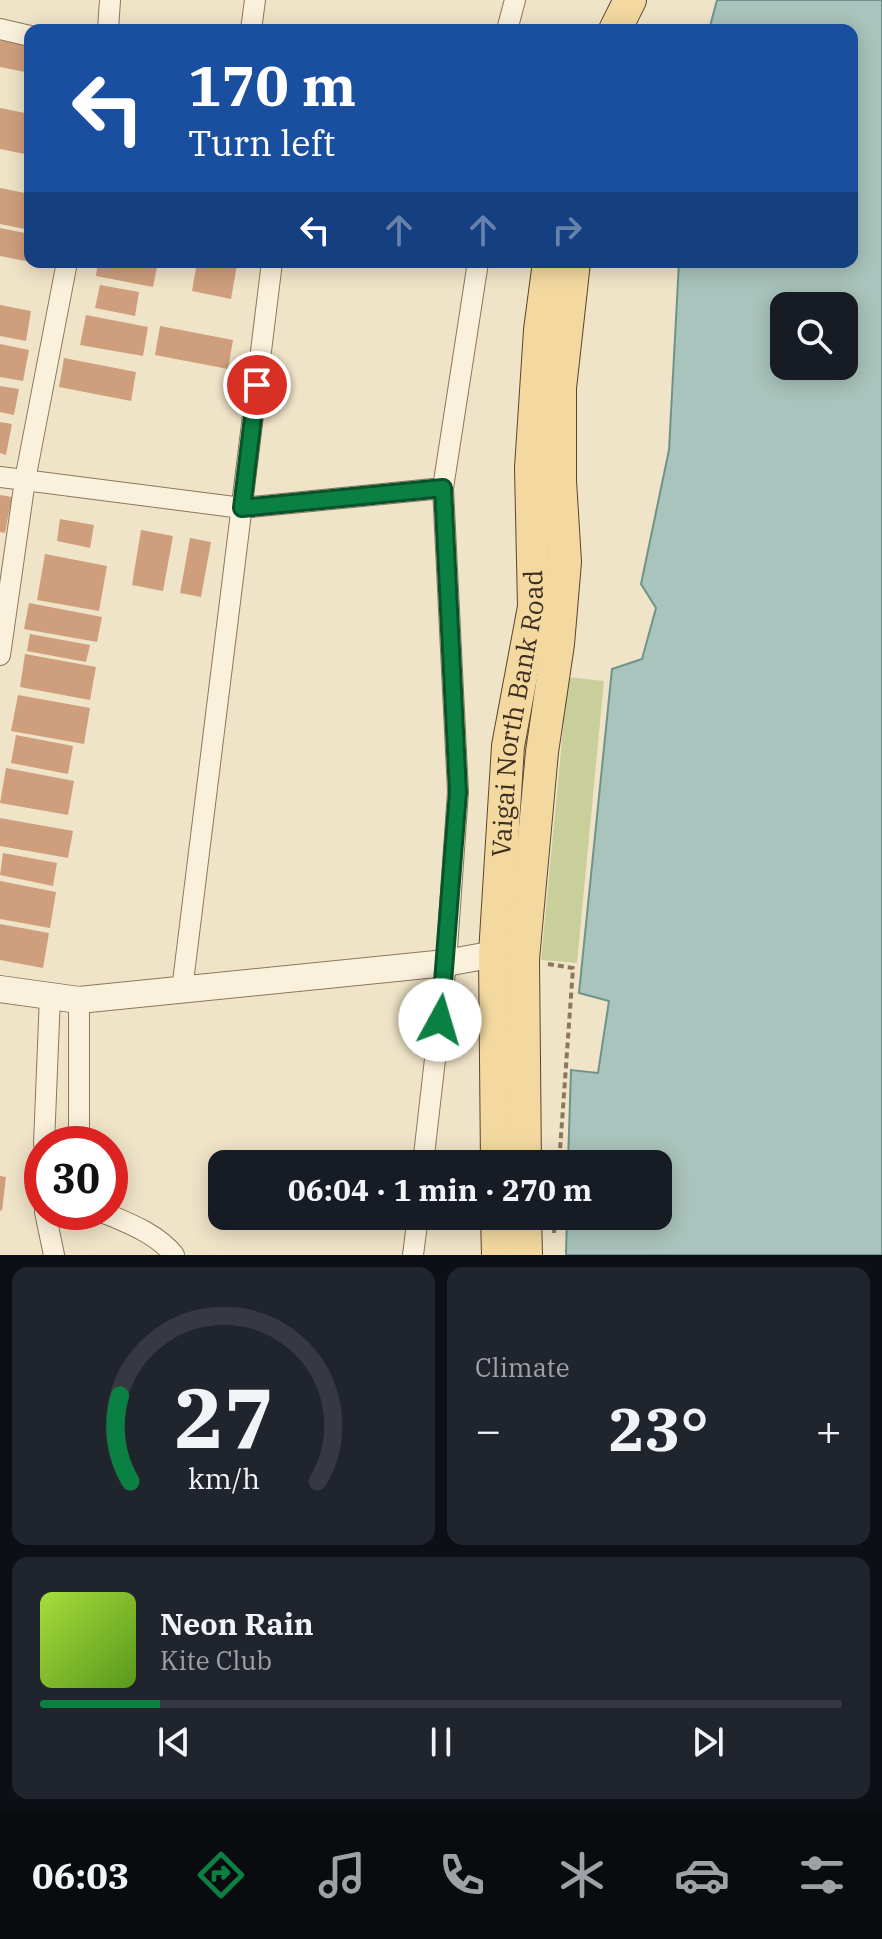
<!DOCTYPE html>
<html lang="en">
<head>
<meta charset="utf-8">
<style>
  :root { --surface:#171b24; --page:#20242c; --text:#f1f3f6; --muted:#9ea1a6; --line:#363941; --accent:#0b8043 }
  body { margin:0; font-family:"IBM Plex Serif",serif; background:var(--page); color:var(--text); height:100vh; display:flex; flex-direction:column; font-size:30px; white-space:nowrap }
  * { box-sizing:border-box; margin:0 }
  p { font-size:26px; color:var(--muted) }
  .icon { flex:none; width:44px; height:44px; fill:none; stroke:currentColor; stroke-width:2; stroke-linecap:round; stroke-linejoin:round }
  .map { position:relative; height:1255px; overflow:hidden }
  .panel { display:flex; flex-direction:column; gap:12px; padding:12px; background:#0d0f14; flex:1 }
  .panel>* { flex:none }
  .top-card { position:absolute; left:24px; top:24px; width:834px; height:244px; border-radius:16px; box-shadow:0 4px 20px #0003; background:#1a4fa0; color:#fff; overflow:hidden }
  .tools { position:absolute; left:770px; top:292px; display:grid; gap:16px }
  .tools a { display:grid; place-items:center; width:88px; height:88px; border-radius:16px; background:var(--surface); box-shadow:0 4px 20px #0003; font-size:40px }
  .speed { position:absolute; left:24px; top:1126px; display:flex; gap:16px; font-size:40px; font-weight:700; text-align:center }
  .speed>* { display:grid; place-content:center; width:104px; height:104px; border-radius:50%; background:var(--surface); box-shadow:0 4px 20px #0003; line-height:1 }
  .speed .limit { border:12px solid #d22; background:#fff; color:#111 }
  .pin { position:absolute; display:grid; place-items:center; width:68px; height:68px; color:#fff; margin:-34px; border:4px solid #fff; border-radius:50%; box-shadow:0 2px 8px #0007 }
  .me { position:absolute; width:88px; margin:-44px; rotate:6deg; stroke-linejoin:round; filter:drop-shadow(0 0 6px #0008) }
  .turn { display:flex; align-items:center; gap:28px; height:168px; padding:0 32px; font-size:36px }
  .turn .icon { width:104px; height:104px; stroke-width:2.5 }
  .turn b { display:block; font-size:56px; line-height:68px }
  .lanes { display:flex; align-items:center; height:76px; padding:0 32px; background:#0003; justify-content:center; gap:40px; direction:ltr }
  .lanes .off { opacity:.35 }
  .big { font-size:60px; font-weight:700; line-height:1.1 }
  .panel .card { flex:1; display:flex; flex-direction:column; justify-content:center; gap:12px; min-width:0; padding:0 28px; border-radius:16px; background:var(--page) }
  .panel .dial { align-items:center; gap:0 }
  .dial svg { height:208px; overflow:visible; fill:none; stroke:var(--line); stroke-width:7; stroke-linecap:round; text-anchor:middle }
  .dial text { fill:var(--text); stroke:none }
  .song { display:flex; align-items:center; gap:24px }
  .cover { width:96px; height:96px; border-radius:12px; background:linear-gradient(135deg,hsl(80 70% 55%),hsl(90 70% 35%)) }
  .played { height:8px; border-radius:4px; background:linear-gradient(90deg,var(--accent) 15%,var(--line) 15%) }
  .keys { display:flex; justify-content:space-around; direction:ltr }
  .heat { display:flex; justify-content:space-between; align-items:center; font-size:44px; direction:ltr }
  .panel .tiles { flex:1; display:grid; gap:12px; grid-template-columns:1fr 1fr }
  .card:last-child { grid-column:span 2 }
  .trip { position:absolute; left:208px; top:1150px; width:464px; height:80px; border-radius:16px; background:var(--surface); box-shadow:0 4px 20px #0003; font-weight:700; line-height:80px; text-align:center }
  .dock { display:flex; height:128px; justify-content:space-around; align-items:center; background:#090b0e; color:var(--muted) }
  .dock .icon { width:56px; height:56px }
  .dock .active { color:var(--accent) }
  .dock b { font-size:36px; color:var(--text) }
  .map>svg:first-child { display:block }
  .green { fill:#c9cf9b }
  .water { fill:#a9c4bc; stroke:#6f938a; stroke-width:2; fill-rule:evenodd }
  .building { fill:#cf9f7d }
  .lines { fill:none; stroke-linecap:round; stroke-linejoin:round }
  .minor-casing { stroke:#8d765c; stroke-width:22 }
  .tertiary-casing { stroke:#8d765c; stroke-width:28 }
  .primary-casing { stroke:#5b4430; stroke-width:34 }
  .path { stroke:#8d765c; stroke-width:4; stroke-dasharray:6 4; stroke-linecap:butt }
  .minor { stroke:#faf1dc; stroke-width:20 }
  .tertiary { stroke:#faf1dc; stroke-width:26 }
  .primary { stroke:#f3d9a0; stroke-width:32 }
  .route-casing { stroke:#07532c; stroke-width:20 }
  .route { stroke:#0b8043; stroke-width:14 }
  .labels { text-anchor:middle; stroke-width:8; stroke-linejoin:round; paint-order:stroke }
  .street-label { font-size:26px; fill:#3d2e20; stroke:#f7eed8 }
</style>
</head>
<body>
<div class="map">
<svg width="882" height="1255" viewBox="0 0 882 1255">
  <rect width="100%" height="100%" fill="#f0e4c8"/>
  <!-- green -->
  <path class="green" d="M568,677L604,681L577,963L541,960Z"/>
  <!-- water -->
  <path class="water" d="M717,0H882V1255H566L567,1216H658V1164H568L571,1070L598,1073L609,1001L579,993L612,669L642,659L656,608L641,584L669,450L679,262H852V30H709ZM784,306H844V366H784Z"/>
  <!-- building -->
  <path class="building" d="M0,40L30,46V73L0,67Z
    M0,108L30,114V155L0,149Z
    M0,188L30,194V230L0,224Z
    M0,228L30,234V262L0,256Z
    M98,262H158L153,287L96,276Z
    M197,262L237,265L231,299L192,291Z
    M100,285L139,292L135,316L95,308Z
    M0,305L31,311L26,341L0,336Z
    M86,315L148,327L143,356L80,345Z
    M160,326L233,340L228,369L155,355Z
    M0,344L29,350L23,381L0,377Z
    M64,358L136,372L131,401L59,387Z
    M0,386L19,389L14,415L0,412Z
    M0,422L12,424L6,455L0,453Z
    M0,495L12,497L5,533L0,532Z
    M60,519L94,525L90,548L57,541Z
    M141,530L173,536L163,591L132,585Z
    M190,538L211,542L201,597L180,593Z
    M45,554L107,566L99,611L37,600Z
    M29,603L102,617L97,642L24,629Z
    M30,634L90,645L86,662L27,651Z
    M25,654L96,667L90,700L20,687Z
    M18,695L90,708L84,744L11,731Z
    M16,735L73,746L68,774L11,763Z
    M6,768L74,781L68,815L0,803Z
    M0,818L73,831L68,858L0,846Z
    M3,853L57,863L53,886L0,875Z
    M0,881L56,892L50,928L0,919Z
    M0,924L49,933L43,968L0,960Z
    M0,1176L6,1177L2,1211L0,1210Z"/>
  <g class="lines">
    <defs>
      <path id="minor" d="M0,29L30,36
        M108,30L110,0
        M251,30L255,0
        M507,30L515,0
        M0,477L242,508L443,488
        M0,655L25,480L67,262
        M182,990L272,262
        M79,1000V1144
        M44,1144L50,996
        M423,1164L446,963L458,792L443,488L478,262
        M45,1212L54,1255
        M102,1212C128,1223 156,1233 174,1255
        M413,1255L418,1216"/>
      <path id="tertiary" d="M0,989L79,1000L446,963L495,954L513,958"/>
      <g id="primary">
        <path d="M615,30L630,0"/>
        <path id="s1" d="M497,1164L495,954L508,746L534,607L531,468L540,330L549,262"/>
        <path d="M525,1164L523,959L542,752L558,644L565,562L560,481V388L574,262"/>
        <path d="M497,1216L498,1255"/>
        <path d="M525,1216L526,1255"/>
      </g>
    </defs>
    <!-- minor casing -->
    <use href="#minor" class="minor-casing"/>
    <!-- tertiary casing -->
    <use href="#tertiary" class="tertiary-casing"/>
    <!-- primary casing -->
    <use href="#primary" class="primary-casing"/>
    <!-- path -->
    <path class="path" d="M548,964L573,968L559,1164
      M554,1233L555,1216"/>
    <!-- minor -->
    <use href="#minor" class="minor"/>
    <!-- tertiary -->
    <use href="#tertiary" class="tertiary"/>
    <!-- primary -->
    <use href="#primary" class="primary"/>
  </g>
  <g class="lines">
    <defs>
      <path id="route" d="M257,385L242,508L443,488L458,792L440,1020"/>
    </defs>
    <!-- route casing -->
    <use href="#route" class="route-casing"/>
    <!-- route -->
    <use href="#route" class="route"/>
  </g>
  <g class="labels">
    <!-- street labels -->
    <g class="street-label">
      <text dy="9" stroke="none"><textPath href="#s1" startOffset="452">Vaigai North Bank Road</textPath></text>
    </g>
  </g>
</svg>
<div class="tools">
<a><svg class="icon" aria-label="search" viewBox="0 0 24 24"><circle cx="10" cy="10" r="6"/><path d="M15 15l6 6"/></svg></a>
</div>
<div class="speed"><div class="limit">30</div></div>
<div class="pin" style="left:257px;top:385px;background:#d93025"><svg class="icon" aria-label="arrive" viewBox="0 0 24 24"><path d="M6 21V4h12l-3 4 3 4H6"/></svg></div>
<svg class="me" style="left:440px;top:1020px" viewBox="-20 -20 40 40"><circle r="19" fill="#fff"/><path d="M0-13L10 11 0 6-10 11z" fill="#0b8043"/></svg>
<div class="trip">06:04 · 1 min · 270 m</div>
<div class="top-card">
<div class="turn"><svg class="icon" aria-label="left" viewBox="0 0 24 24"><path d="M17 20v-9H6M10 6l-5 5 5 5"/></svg><div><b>170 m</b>Turn left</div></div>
<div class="lanes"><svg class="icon" aria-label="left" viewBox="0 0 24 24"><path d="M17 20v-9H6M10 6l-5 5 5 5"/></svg><svg class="icon off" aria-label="ahead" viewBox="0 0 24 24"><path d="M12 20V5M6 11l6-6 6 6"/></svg><svg class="icon off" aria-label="ahead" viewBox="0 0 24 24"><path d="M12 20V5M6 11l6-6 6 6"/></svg><svg class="icon off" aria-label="right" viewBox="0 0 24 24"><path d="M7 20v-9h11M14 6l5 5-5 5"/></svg></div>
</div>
</div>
<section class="panel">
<div class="tiles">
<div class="card dial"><svg viewBox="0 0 100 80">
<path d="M14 69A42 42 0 1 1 86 69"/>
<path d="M14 69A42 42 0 0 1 10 36" stroke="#0b8043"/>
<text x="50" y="56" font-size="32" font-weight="700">27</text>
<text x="50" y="72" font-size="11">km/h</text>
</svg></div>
<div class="card"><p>Climate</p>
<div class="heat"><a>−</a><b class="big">23°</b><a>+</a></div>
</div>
<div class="card">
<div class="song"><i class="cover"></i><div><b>Neon Rain</b><p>Kite Club</p></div></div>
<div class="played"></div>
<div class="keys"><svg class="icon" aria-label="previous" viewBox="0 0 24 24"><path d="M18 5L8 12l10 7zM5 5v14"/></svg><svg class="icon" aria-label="pause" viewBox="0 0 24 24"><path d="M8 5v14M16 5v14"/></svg><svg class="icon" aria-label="next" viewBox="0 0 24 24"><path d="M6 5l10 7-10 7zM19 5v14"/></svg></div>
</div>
</div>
</section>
<nav class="dock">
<b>06:03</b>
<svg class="icon active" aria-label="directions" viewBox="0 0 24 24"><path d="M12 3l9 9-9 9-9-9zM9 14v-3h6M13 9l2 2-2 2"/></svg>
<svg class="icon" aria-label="music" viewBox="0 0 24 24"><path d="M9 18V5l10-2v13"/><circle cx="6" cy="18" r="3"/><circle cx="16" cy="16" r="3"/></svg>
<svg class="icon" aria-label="phone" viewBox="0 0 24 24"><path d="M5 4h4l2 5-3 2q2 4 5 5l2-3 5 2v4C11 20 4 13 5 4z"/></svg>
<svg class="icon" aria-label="climate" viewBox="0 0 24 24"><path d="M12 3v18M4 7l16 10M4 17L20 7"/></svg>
<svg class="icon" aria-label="car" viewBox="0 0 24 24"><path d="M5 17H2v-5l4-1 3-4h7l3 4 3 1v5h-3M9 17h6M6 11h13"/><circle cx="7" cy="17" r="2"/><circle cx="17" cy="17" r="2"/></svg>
<svg class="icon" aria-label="filters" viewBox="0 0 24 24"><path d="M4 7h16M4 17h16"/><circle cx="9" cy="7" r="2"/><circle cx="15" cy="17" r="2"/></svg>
</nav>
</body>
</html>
